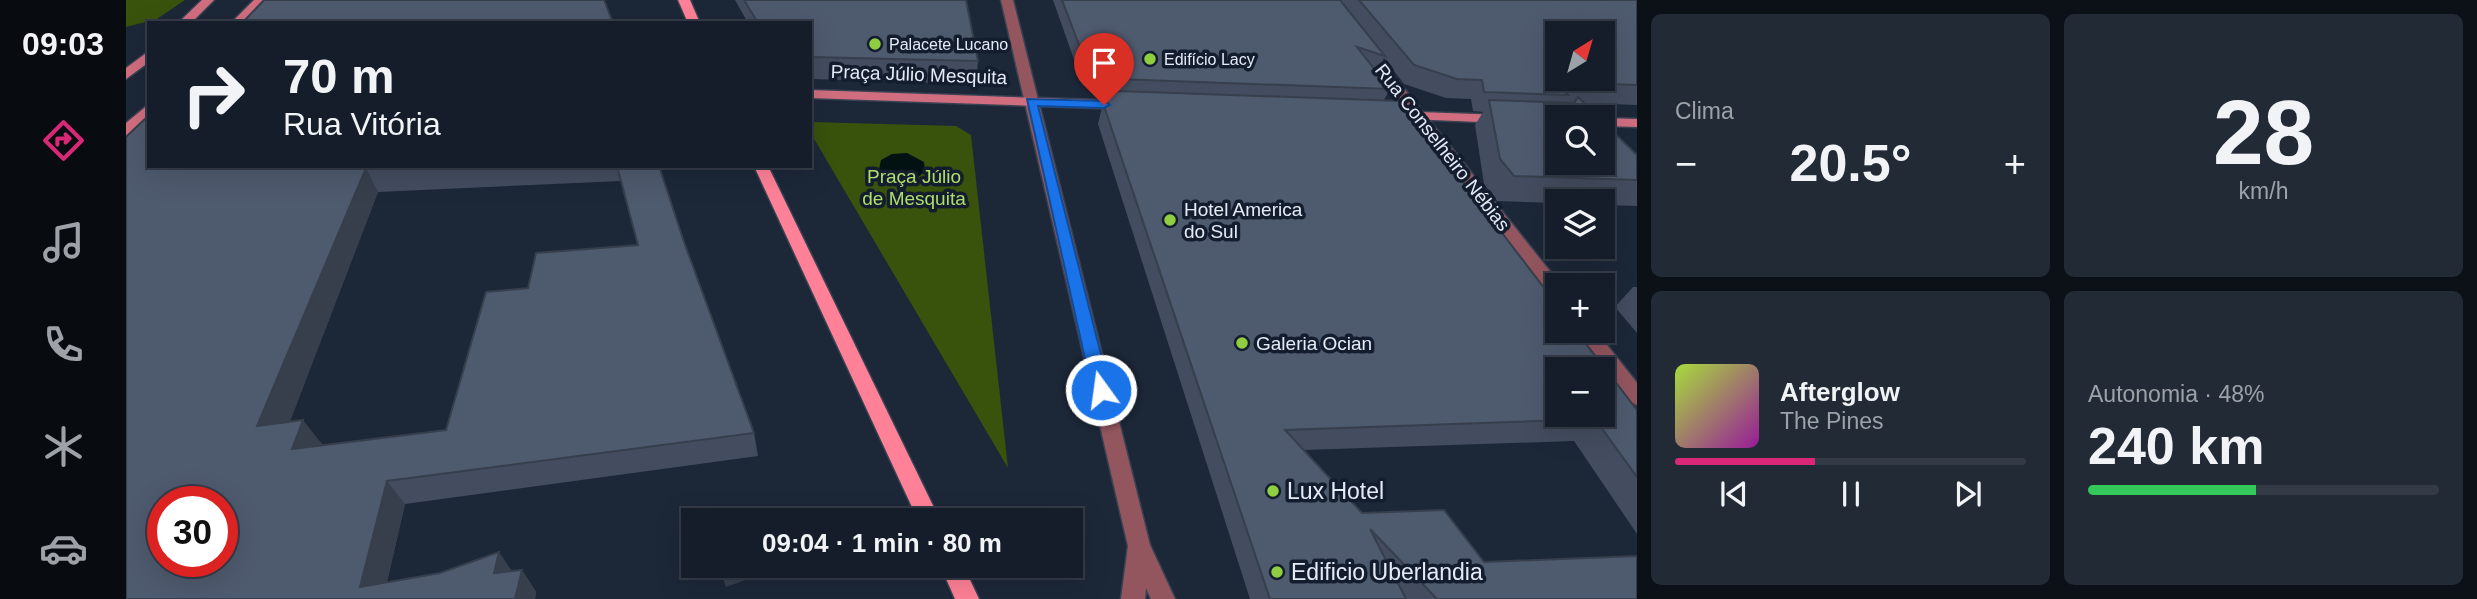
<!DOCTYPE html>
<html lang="pt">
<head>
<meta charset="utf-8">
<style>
  :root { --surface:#151d2a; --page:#222a36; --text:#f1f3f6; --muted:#9da2a8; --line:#343b47; --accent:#db2777 }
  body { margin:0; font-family:Helvetica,sans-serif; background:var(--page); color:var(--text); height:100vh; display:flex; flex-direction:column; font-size:26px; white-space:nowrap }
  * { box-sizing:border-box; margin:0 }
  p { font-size:23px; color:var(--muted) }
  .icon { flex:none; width:38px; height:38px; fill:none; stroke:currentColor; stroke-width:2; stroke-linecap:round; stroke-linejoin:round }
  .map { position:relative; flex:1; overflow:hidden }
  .details { display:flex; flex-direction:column; gap:14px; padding:14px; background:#0c1017; width:840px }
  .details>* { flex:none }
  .banner { position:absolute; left:21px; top:21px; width:665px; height:147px; border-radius:0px; box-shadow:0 7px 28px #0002,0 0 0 2px var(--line); background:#151d2a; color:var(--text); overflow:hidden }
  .needle { width:46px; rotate:37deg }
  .controls { position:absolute; left:1419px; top:21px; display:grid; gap:14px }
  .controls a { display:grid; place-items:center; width:70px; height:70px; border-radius:0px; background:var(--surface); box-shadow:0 7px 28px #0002,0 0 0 2px var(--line); font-size:35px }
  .speed { position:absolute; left:21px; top:486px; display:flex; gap:14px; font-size:35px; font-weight:700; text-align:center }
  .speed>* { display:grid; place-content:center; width:91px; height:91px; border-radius:50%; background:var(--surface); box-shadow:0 7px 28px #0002,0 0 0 2px var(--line); line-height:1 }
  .speed .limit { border:10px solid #d22; background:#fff; color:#111 }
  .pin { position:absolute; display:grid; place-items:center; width:60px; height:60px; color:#fff; margin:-72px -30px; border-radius:50% 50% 50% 0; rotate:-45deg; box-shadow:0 0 7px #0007 }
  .pin .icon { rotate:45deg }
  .me { position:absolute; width:77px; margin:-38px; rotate:346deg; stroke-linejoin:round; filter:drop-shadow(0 0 5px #0008) }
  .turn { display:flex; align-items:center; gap:24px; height:147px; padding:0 21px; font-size:32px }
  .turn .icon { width:91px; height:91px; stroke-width:2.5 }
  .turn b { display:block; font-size:49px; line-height:60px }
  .big { font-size:52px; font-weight:800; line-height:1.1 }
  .details .widget { flex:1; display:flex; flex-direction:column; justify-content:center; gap:10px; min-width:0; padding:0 24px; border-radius:10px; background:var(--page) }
  .details .dial { align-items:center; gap:0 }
  .dial b { font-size:91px; line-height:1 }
  .song { display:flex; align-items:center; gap:21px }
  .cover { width:84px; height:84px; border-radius:10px; background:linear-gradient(135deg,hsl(80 70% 55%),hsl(300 70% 35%)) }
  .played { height:7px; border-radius:4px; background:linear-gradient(90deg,var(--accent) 40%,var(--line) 40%) }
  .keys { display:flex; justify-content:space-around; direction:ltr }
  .heat { display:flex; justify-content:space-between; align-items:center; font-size:38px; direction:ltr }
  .charge { height:10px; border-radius:5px; background:linear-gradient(90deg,#34c759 48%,var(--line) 0) }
  .details .tiles { flex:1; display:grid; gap:14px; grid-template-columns:repeat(2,1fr) }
  .trip { position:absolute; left:555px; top:508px; width:402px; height:70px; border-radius:0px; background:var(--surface); box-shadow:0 7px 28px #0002,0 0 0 2px var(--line); font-weight:800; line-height:70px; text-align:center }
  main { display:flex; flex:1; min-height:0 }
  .dock { display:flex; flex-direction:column; width:126px; justify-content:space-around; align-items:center; background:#080c11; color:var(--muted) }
  .dock .icon { width:49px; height:49px }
  .dock .on { color:var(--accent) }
  .dock b { font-size:32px; color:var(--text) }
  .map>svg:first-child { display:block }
  .green { fill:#39520c }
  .water { fill:#021213 }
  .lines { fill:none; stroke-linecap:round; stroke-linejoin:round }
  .street-casing { stroke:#384253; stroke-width:3 }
  .secondary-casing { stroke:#384253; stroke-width:3 }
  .primary-casing { stroke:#384253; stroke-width:3 }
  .street { fill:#93565f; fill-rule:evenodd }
  .secondary { fill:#d06e7f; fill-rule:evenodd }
  .primary { fill:#ff8197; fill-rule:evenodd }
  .wall { fill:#434d5f; fill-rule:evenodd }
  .shaded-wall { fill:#373f4d }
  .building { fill:#4e5a6e; stroke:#373f4d; stroke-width:2; fill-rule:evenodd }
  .route { fill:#1a73e8; stroke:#114b97; stroke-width:2 }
  .poi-dot { fill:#8fcd41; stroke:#131d2e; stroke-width:2.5 }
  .labels { text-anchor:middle; stroke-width:7; stroke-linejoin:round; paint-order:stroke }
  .far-poi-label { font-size:16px; fill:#e4ebf7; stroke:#131d2e; text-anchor:start }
  .street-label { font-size:19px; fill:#e4ebf7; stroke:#131d2e }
  .park-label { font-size:19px; fill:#b0de6c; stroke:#131d2e }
  .poi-label { font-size:19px; fill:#e4ebf7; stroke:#131d2e; text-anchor:start }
  .near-poi-label { font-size:23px; fill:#e4ebf7; stroke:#131d2e; text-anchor:start }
</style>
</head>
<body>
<main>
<nav class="dock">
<b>09:03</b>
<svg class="icon on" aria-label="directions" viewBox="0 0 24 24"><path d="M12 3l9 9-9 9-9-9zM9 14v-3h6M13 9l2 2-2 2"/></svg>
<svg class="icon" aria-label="music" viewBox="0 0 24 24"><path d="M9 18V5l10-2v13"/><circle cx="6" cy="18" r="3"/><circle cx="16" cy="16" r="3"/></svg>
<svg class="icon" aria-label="phone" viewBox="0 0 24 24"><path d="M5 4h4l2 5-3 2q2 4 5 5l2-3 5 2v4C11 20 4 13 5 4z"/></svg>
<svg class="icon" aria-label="climate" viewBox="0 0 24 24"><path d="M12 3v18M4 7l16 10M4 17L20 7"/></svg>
<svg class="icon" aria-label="car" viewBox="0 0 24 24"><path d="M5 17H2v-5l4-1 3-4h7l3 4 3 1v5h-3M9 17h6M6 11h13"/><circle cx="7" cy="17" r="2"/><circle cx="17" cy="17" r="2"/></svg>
</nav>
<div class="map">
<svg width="1511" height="599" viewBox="0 0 1511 599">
  <rect width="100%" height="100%" fill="#1c2738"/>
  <!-- green -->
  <path class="green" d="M0,0H59L31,19L0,27Z
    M686,122L830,126L845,135L882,468L684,132Z"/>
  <!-- water -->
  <path class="water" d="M781,153L798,162L799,171C787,185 765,184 753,169L755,160L766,154Z"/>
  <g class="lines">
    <defs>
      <path id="street" d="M875,0H887L1024,545L1049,599H1025L1020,588L1019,599H995L1002,546Z
        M1236,46H1244L1435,285H1432V300L1426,298L1236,52Z
        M1451,331H1470L1511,383V405L1504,402Z"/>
      <path id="secondary" d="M76,0H88L65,23H52Z
        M128,0H140L118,23H105Z
        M23,51V62L0,79V68Z
        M684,90L999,101L1006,105L999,109L684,98Z
        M23,104V116L5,134L0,135V123Z
        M1265,111L1377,115L1384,119L1377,123L1260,118V112Z
        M1477,118L1511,119V127L1477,126Z"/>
      <path id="primary" d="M552,0H564L574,23H562Z
        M628,166H642L814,520H792Z
        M814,565H837L853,599H829Z"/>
    </defs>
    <!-- street casing -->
    <use href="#street" class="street-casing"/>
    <!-- secondary casing -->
    <use href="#secondary" class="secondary-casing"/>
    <!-- primary casing -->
    <use href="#primary" class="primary-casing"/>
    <!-- street -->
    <use href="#street" class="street"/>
    <!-- secondary -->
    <use href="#secondary" class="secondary"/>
    <!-- primary -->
    <use href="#primary" class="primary"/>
  </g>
  <!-- wall -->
  <path class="wall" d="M609,0H840L852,61L850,84L684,79V23H622Z
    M927,0H1511V105L1458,103L1511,155V206L1477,205V201H1432V203L1371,201L1358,184L1349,125L1357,112L1347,111L1345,99L1320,98L1278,84L1258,58L1251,73L1264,89L1258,100L1511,410V534L1448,441L1178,450L1236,513L1358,562L1511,599H1124L972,124L977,103L984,97L957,85Z
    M23,166H533L558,242L628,433L632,456L279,504L261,582L396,570L410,592L409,599H0ZM495,181L512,245L402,288L320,430L196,445V444L164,421L252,192Z
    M1507,287H1511V333L1489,307Z"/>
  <!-- shaded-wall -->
  <path class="shaded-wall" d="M240,168L252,192L153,450L131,426Z
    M177,420L196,444L186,472L166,449Z
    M261,481L279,504L257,599L234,587Z
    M373,552L388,574L368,573Z
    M632,565H637L639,573L600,587L597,578Z
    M396,570L410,592L409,599H389Z"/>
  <!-- building -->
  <path class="building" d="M138,0H478L487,23H116Z
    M618,0H840L852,61L684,57V23H632Z
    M936,0H1214L1259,56L1231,47L1264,89L991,79L961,66Z
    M1233,0H1511V85L1429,82L1442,95L1358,92L1356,80L1331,79L1288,65ZM1432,33H1477V79H1432Z
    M992,91L1275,101L1432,306V331H1450L1511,410V477L1469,419L1159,430L1236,513L1318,510L1358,562L1511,556V599H1311L1244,529L1280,599H1144L977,103ZM1432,369H1477V415H1432Z
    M1452,97L1472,117H1432V163H1477V122L1511,155V180L1388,176L1374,159L1363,100L1448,103Z
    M23,115V166H274L240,168L131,426L177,420L166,449L320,430L360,292L402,288L410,253L512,245L491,166H533L558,242L628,433L261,481L234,587L314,573L373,552L368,573L396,570L389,599H0V137ZM37,502H96V562H37Z
    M594,565H632L597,578Z"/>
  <!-- route -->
  <path class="route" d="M901,99L978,101L984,105L978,108L912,106L984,390L975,397L966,390Z"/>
  <!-- markers -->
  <g class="poi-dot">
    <circle cx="749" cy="44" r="7"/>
    <circle cx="1024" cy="59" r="7"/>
    <circle cx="1044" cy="220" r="7"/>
    <circle cx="1116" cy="343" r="7"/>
    <circle cx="1147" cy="491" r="7"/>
    <circle cx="1151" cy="572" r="7"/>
  </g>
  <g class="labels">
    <!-- far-poi labels -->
    <g class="far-poi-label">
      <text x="763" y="50">Palacete Lucano</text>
      <text x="1038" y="65">Edifício Lacy</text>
    </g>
    <!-- street labels -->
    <g class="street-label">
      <text transform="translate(793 74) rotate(2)" y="7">Praça Júlio Mesquita</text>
      <text transform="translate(1317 147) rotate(52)" y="7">Rua Conselheiro Nébias</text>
    </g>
    <!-- park labels -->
    <g class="park-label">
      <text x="788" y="183">Praça Júlio<tspan x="788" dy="22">de Mesquita</tspan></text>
    </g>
    <!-- poi labels -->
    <g class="poi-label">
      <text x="1058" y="216">Hotel America<tspan x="1058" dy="22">do Sul</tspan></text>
      <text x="1130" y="350">Galeria Ocian</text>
    </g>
    <!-- near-poi labels -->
    <g class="near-poi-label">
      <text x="1161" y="499">Lux Hotel</text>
      <text x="1165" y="580">Edificio Uberlandia</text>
    </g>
  </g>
</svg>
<div class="controls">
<a><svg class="needle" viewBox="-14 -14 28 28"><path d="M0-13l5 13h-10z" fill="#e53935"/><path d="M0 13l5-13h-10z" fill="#9da2a8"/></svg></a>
<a><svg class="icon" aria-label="search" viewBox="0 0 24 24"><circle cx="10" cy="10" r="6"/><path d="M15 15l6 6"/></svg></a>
<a><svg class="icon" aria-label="layers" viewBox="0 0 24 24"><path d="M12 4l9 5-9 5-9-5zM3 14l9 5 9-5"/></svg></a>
<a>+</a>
<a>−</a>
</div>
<div class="speed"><div class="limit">30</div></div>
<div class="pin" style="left:978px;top:105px;background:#d93025"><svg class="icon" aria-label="arrive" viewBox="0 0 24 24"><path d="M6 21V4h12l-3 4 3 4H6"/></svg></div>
<svg class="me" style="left:975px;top:390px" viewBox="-20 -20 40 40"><circle r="17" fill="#1a73e8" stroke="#fff" stroke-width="3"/><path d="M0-11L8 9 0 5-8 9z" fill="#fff"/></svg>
<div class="trip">09:04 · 1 min · 80 m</div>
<div class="banner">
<div class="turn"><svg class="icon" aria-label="right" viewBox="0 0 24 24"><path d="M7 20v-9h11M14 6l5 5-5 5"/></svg><div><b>70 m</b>Rua Vitória</div></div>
</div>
</div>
<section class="details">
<div class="tiles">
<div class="widget"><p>Clima</p>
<div class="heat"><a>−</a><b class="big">20.5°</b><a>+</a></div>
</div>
<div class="widget dial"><b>28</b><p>km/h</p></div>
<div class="widget">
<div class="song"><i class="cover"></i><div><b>Afterglow</b><p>The Pines</p></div></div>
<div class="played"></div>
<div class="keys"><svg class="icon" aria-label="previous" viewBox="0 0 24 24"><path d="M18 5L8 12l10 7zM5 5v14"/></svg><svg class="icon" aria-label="pause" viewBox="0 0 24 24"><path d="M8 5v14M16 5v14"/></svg><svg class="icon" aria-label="next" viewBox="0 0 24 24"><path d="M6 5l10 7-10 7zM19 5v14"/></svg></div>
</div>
<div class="widget"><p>Autonomia · 48%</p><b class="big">240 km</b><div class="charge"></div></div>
</div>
</section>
</main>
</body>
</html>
